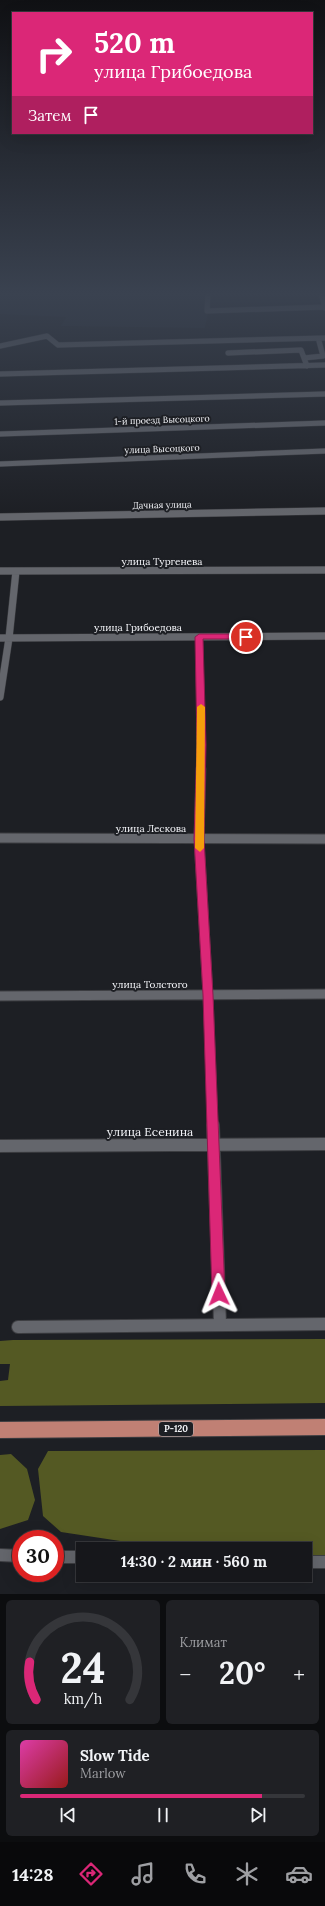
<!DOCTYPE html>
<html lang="ru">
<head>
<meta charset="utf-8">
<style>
  :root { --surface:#16171b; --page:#1f2024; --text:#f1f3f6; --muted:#9e9fa3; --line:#35363a; --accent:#db2777 }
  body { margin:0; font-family:Lora,serif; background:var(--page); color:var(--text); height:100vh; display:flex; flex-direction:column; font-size:15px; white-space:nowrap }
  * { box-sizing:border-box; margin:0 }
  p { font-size:13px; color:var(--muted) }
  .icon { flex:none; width:22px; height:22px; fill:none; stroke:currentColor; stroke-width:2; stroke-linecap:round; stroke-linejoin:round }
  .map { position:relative; height:1594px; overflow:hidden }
  .details { display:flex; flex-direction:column; gap:6px; padding:6px; background:#0c0d0f; flex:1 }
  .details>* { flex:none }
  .hud { position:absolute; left:12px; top:12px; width:301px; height:122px; border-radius:0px; box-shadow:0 4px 16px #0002,0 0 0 1px var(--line); background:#db2777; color:#fff; overflow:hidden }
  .speed { position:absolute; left:12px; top:1530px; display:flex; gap:8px; font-size:20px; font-weight:700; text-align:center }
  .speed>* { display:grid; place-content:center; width:52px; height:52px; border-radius:50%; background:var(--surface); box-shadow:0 4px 16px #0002,0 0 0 1px var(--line); line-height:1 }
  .speed .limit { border:6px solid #d22; background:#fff; color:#111 }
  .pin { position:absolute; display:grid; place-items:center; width:34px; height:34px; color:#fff; margin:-17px; border:2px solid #fff; border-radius:50%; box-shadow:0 1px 4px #0007 }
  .me { position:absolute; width:44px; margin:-22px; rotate:358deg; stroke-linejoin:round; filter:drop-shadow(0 0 3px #0008) }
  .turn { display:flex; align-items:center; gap:14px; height:84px; padding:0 16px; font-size:18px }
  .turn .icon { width:52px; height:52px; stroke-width:2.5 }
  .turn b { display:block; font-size:28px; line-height:34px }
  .then { display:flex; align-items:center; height:38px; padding:0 16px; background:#0003; gap:8px; font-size:15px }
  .big { font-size:30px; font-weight:800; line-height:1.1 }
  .details .widget { flex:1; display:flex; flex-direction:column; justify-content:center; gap:6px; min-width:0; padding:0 14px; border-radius:6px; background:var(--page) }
  .details .dial { align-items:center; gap:0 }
  .dial svg { height:104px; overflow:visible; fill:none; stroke:var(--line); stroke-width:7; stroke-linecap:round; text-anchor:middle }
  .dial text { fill:var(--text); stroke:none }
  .song { display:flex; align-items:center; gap:12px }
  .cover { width:48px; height:48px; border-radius:6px; background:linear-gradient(135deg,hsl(320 70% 55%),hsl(0 70% 35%)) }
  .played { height:4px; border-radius:2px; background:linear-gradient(90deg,var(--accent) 85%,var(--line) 85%) }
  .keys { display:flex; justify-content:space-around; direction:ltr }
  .heat { display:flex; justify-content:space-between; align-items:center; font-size:22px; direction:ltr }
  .details .tiles { flex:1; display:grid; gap:6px; grid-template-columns:1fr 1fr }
  .widget:last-child { grid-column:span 2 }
  .trip { position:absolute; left:76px; top:1542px; width:236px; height:40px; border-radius:0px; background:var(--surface); box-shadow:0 4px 16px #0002,0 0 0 1px var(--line); font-weight:800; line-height:40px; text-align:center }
  .tabs { display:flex; height:64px; justify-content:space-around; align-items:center; background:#09090b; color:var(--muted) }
  .tabs .icon { width:28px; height:28px }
  .tabs .on { color:var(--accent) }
  .tabs b { font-size:18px; color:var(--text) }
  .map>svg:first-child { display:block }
  .built { fill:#232831 }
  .forest { fill:#545923 }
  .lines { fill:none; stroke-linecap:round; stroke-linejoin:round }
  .minor-far3-casing { stroke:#3c3d41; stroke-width:6 }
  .minor-far2-casing { stroke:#3c3d41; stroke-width:8 }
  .minor-far1-casing { stroke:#3c3d41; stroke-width:11 }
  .minor-casing { stroke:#3c3d41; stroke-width:14 }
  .major-casing { stroke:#3c3d41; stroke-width:2 }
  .minor-far3 { stroke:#64666c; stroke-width:5 }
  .minor-far2 { stroke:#64666c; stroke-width:7 }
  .minor-far1 { stroke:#64666c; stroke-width:9 }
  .minor { stroke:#64666c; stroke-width:12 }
  .major { fill:#c08074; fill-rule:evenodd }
  .route { fill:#db2777; stroke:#8e194d }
  .slow { fill:#f59e0b }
  .labels { text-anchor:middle; stroke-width:4; stroke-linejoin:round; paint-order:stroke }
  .far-street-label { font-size:9px; fill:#f3f4f8; stroke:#1d1f24 }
  .shield { fill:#1d1f24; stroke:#b3b4b8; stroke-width:1 }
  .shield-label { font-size:9px; font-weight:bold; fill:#f3f4f8 }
  .street-label { font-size:10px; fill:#f3f4f8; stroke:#1d1f24 }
  .near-street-label { font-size:12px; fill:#f3f4f8; stroke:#1d1f24 }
</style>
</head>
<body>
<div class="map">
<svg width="325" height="1594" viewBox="0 0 325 1594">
  <rect width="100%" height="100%" fill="#1d1f24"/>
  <!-- built -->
  <path class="built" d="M0,292H212L205,328L61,326L66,317L0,314Z"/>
  <!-- forest -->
  <path class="forest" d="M325,1339V1403L0,1406V1381L8,1380L10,1364H0V1341L13,1340Z
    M325,1450V1557H305V1549H173L61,1532L43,1516L38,1469L48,1451Z
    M11,1454L27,1469L35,1500L28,1520L0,1529V1455Z"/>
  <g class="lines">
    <defs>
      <path id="minor-far3" d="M208,292L207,311L325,307
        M321,292L325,308
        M0,346L47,336L58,345L325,338
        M228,353L301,350L307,366
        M304,358L323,356L319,341
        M0,374L325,365
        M0,403L325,394
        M0,434L325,423
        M0,464L325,451"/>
      <path id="minor-far2" d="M0,517L325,511
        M0,571L325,570
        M199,637L201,770
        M0,638L325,636
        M0,697L9,638L16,571"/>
      <path id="minor-far1" d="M201,769L199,839L208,995L213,1126
        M0,838L325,839
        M0,996L325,994"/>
      <path id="minor" d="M213,1125L220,1324
        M0,1146L325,1144
        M18,1327L325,1324
        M0,1555L21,1556
        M55,1557H83
        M305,1562H325"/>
      <path id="major" d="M325,1419V1435L0,1438V1422Z"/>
    </defs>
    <!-- minor-far3 casing -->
    <use href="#minor-far3" class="minor-far3-casing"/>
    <!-- minor-far2 casing -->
    <use href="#minor-far2" class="minor-far2-casing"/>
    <!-- minor-far1 casing -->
    <use href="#minor-far1" class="minor-far1-casing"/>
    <!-- minor casing -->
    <use href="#minor" class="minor-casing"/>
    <!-- major casing -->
    <use href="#major" class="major-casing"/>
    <!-- minor-far3 -->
    <use href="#minor-far3" class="minor-far3"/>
    <!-- minor-far2 -->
    <use href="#minor-far2" class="minor-far2"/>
    <!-- minor-far1 -->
    <use href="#minor-far1" class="minor-far1"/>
    <!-- minor -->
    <use href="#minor" class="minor"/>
    <!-- major -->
    <use href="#major" class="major"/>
  </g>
  <!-- sky -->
  <linearGradient id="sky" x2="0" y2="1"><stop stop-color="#101114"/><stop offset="0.57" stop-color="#3a4250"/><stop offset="1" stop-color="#3a4250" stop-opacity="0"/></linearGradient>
  <rect width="325" height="515" fill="url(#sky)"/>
  <!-- route -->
  <path class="route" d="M199,634H246L250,637L246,639H203L206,745L204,839L213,995L225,1294L223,1299L219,1300L214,1299L212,1294L203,995L194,839L197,745L195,637Z"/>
  <!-- slow -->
  <path class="slow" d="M201,704L205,707L204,848L200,852L195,848L197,707Z"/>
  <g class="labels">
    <!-- far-street labels -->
    <g class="far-street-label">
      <text transform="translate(162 420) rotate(-2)" y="3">1-й проезд Высоцкого</text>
      <text transform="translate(162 449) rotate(-2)" y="3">улица Высоцкого</text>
      <text transform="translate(162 505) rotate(-1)" y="3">Дачная улица</text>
    </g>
    <!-- shield labels -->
    <rect class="shield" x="159" y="1422" width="34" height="14" rx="3"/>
    <g class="shield-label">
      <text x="176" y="1432">Р-120</text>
    </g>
    <!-- street labels -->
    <g class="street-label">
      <text x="162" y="565">улица Тургенева</text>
      <text x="138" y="631">улица Грибоедова</text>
      <text x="151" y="832">улица Лескова</text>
      <text x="150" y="988">улица Толстого</text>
    </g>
    <!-- near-street labels -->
    <g class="near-street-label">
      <text x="150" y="1136">улица Есенина</text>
    </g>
  </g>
</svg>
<div class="speed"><div class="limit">30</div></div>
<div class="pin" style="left:246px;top:637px;background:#d93025"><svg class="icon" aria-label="arrive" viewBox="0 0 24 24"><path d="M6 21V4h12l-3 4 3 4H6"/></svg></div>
<svg class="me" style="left:219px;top:1294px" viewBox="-20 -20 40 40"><path d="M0-17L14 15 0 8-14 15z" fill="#db2777" stroke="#fff" stroke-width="4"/></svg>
<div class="trip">14:30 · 2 мин · 560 m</div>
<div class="hud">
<div class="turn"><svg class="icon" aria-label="right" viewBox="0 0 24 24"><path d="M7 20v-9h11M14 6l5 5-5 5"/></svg><div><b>520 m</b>улица Грибоедова</div></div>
<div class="then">Затем<svg class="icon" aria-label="arrive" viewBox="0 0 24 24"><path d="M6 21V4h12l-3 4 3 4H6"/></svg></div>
</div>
</div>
<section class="details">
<div class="tiles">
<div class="widget dial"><svg viewBox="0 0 100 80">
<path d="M14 69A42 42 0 1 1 86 69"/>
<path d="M14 69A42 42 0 0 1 9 40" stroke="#db2777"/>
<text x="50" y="56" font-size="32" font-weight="700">24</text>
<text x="50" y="72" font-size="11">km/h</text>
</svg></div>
<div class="widget"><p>Климат</p>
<div class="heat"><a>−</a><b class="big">20°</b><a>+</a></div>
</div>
<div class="widget">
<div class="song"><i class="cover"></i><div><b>Slow Tide</b><p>Marlow</p></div></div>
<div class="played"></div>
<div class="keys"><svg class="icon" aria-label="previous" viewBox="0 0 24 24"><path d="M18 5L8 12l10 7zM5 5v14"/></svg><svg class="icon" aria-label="pause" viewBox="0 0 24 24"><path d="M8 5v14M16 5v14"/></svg><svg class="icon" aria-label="next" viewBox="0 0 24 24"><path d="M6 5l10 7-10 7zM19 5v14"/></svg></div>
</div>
</div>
</section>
<nav class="tabs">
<b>14:28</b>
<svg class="icon on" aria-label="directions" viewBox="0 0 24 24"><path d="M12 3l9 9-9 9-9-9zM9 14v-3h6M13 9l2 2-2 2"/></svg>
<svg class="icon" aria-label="music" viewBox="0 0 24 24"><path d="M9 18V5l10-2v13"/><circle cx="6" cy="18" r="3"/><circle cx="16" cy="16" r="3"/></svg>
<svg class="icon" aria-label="phone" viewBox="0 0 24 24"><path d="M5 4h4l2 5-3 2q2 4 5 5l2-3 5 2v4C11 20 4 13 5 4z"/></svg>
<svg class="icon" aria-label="climate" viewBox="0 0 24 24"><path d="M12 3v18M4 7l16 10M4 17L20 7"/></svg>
<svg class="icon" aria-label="car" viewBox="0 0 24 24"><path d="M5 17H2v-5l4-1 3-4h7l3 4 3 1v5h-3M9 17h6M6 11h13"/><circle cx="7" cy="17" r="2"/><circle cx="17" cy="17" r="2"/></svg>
</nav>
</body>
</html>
